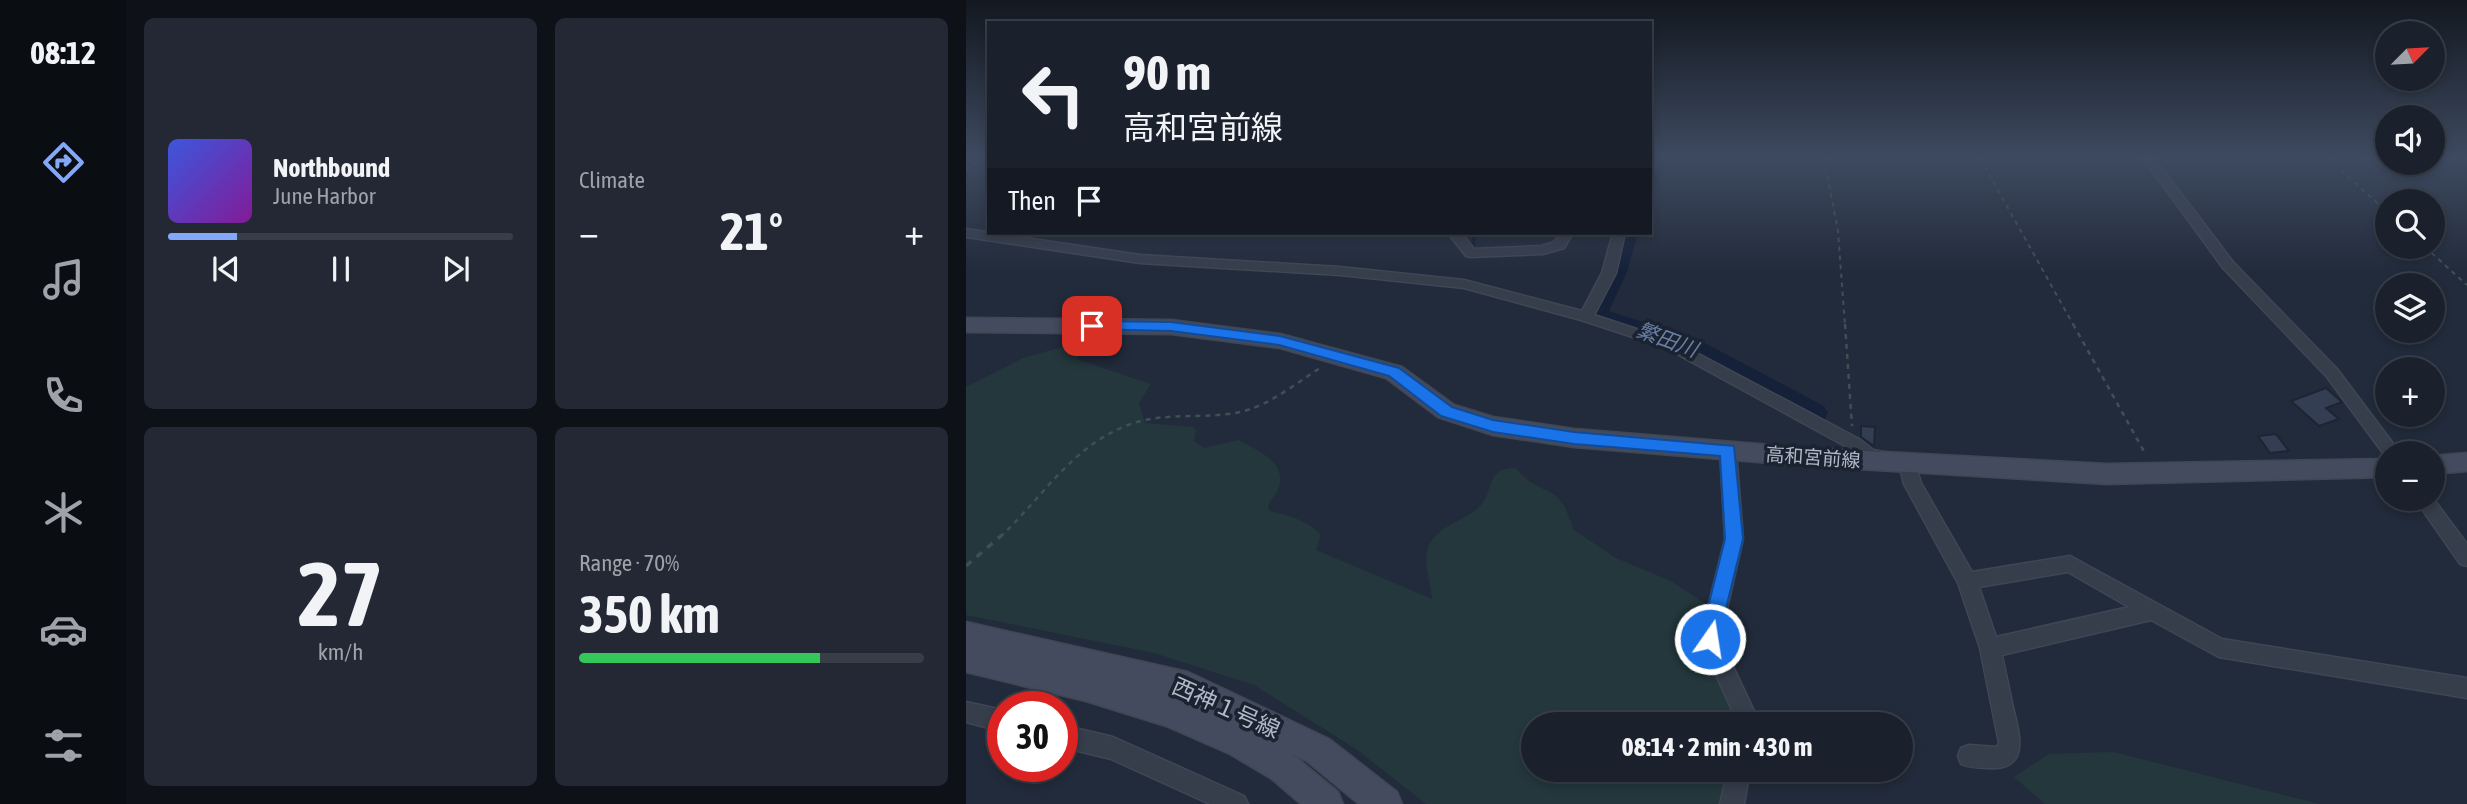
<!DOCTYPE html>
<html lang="en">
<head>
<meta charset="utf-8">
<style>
  :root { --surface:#1a202c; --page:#232834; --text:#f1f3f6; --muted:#9fa3a9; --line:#383e48; --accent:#84a8f9 }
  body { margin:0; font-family:"Asap Condensed","Noto Sans JP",sans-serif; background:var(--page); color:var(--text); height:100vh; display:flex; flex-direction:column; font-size:26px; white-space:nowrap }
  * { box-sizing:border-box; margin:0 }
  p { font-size:23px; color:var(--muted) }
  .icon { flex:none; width:38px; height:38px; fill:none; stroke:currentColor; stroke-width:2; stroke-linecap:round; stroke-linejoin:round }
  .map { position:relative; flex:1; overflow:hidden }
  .sheet { display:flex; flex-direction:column; gap:18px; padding:18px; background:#0e1218; width:840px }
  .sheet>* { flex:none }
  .hud { position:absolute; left:21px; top:21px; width:665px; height:214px; border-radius:0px; box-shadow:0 4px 10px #0003,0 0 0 2px var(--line); background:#1a202c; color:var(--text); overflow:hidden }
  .needle { width:46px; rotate:66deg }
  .controls { position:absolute; left:1409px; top:21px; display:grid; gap:14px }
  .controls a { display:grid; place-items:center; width:70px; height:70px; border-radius:50%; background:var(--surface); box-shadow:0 4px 10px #0003,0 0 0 2px var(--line); font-size:35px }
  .speed { position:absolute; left:21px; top:691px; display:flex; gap:14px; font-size:35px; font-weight:700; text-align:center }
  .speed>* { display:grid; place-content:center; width:91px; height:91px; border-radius:50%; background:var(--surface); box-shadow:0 4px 10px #0003,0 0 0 2px var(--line); line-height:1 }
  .speed .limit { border:10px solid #d22; background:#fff; color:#111 }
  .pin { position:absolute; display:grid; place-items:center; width:60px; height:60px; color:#fff; margin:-30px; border-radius:14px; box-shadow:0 4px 10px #0006 }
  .me { position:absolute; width:77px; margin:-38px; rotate:13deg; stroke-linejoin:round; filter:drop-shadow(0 0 5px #0008) }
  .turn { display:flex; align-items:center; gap:24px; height:147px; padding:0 21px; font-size:32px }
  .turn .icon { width:91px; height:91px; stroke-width:2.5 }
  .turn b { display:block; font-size:49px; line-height:60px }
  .then { display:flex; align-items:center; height:66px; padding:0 21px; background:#0003; gap:14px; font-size:26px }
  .big { font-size:52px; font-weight:700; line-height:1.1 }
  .sheet .tile { flex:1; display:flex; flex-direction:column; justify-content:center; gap:10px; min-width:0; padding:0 24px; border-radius:10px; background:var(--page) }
  .sheet .dial { align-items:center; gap:0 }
  .dial b { font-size:91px; line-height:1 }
  .song { display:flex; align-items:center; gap:21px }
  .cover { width:84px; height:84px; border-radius:10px; background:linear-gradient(135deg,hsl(230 70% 55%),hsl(290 70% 35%)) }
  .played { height:7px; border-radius:4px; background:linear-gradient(90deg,var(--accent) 20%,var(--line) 20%) }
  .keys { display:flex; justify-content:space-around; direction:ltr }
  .heat { display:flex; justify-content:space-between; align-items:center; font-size:38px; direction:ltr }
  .charge { height:10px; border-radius:5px; background:linear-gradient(90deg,#34c759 70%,var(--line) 0) }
  .sheet .tiles { flex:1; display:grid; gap:18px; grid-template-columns:repeat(2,1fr) }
  .trip { position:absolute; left:555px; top:712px; width:392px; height:70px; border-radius:35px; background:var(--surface); box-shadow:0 4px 10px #0003,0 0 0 2px var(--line); font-weight:700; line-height:70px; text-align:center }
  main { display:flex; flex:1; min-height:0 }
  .tabs { display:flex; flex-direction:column; width:126px; justify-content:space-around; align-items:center; background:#0a0d12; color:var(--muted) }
  .tabs .icon { width:49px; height:49px }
  .tabs .active { color:var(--accent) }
  .tabs b { font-size:32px; color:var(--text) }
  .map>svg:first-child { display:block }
  .green { fill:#24373c }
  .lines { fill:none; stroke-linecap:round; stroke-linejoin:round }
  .stream { stroke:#152138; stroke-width:3.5 }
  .river { fill:#152138; fill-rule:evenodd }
  .building { fill:#343e52; stroke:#1d2432; stroke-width:2 }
  .street-casing { stroke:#3f4654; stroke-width:3 }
  .secondary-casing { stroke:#3f4654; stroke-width:3 }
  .path-far2 { stroke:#3d5054; stroke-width:2; stroke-dasharray:4.5 4.5; stroke-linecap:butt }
  .path-far1 { stroke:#3d5054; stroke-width:2.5; stroke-dasharray:5 5; stroke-linecap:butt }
  .path { stroke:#3d5054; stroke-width:3.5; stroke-dasharray:7 7; stroke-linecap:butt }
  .street { fill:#363d4b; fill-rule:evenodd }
  .secondary { fill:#444b5e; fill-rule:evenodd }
  .route { fill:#1a73e8; stroke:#114b97; stroke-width:2 }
  .labels { text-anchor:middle; stroke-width:7; stroke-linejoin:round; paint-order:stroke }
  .street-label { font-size:19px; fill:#b1b8c7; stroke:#1b2230 }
  .water-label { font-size:21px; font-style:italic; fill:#697fa6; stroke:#1b2230 }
  .near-street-label { font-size:23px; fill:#b1b8c7; stroke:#1b2230 }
</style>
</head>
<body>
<main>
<nav class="tabs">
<b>08:12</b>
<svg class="icon active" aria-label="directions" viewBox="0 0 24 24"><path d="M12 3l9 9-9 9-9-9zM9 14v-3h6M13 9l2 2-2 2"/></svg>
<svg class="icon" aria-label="music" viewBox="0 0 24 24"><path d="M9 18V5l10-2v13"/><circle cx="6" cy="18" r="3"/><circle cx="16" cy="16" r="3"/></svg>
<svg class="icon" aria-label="phone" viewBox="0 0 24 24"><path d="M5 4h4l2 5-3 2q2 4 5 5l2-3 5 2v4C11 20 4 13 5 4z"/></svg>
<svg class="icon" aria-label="climate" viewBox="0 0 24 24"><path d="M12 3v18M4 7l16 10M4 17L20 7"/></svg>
<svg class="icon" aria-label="car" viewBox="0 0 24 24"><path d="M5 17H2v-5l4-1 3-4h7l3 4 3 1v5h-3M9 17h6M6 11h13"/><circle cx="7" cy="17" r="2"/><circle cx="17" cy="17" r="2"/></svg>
<svg class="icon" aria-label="filters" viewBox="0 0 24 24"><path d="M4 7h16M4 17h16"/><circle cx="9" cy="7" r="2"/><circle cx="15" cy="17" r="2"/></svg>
</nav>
<section class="sheet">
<div class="tiles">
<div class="tile">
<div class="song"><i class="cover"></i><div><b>Northbound</b><p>June Harbor</p></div></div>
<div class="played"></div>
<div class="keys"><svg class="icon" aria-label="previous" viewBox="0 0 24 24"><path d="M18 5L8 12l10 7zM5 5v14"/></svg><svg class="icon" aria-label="pause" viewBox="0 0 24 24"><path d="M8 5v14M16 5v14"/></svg><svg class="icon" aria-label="next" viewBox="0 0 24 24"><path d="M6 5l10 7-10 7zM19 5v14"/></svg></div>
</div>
<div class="tile"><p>Climate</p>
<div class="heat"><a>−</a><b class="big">21°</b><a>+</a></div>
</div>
<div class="tile dial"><b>27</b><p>km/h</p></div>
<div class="tile"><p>Range · 70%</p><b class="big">350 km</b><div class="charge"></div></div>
</div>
</section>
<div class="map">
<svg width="1501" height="804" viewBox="0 0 1501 804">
  <rect width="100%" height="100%" fill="#222b3b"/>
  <!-- green -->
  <path class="green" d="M100,346L107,349L113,360L185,384L173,403L179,423L227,427L230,430L228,441L238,448L273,440C290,450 321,461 313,487C311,494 305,499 302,506L304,511C322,516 342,520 355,535L350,550L466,599C465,584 456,561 463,545C473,524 501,521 515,505C528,491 519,468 549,468L564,482L589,495L599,507L608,530L650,558L705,581L737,602L740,607L734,642L764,710L763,724H567V770H761L754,804H460L390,749L288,685L188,653L0,615V387L57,358Z
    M1147,752L1354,804H1079L1048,777L1083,754Z"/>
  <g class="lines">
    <!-- stream -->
    <path class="stream" d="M507,250L508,233"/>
    <!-- river -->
    <path class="river" d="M703,158L691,184L684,186V158Z
      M650,233H672L661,272L643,311L733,340L858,406L862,413L858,420L849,423L840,420L715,352L621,320L617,315L639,272Z"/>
  </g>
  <!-- building -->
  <path class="building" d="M1360,388L1376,402L1360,408L1373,419L1353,426L1325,401Z
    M895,426L909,427L908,446L895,437Z
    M1310,434L1323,451L1304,453L1292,436Z"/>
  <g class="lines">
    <defs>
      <path id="street" d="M1177,158H1188L1267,262L1371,369L1434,453H1421L1420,457L1361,377L1257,268Z
        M0,229L174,255L374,267L498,280L616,311L636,273L647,233H659L650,273L628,315L710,342L893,439L907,450L947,458L955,483L1006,572L1104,556L1256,639L1501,678V698L1253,657L1185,620L1036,655C1039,671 1043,687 1046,703C1052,730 1067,771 1022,768C1013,768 1004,768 995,764L992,756L995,748L1003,745L1031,747L1033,743L1014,648L992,583L938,484L934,468L896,460L881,447L700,348L615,320L498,288L374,275L174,263L0,237ZM1102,572L1163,607L1030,637L1013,587Z
        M482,233H495L508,249L576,246L588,242L595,233H607L598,248L577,254L505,257L500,256Z
        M762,445L768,447L770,451L777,539L754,639L794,724H772L734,639L759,539L754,451L756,447Z
        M1466,497L1501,544V566L1494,564L1449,499Z
        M0,702L37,710V732L0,722Z
        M96,725L147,737L278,796L282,804H244L145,759L96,747Z
        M762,770H784L778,804H754Z"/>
      <path id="secondary" d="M0,318L205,320L314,334L436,367L488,405L527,417L608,429L843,448L1141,464L1421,459V477L1141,484L843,466L608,447L527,435L472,417L420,378L314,348L205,334L0,332Z
        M1501,453V471L1466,474V456Z
        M0,622L222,672L363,739L431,792L436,804H393L341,761L326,754L372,792L377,804H335L306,779L264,754L200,726L120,701L0,672ZM198,695L218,699L238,710L200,695Z"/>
    </defs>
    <!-- street casing -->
    <use href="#street" class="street-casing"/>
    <!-- secondary casing -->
    <use href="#secondary" class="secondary-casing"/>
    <!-- path-far2 -->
    <path class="path-far2" d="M858,158L872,231L879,326
      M1014,158L1108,326
      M1362,158L1421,212
      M684,168L689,158
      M0,170L17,158
      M1459,247L1501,285"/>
    <!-- path-far1 -->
    <path class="path-far1" d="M879,324L886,426
      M1107,324L1180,455
      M34,537C76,498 106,446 162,425C198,411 237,420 274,412C304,405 329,384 354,368"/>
    <!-- path -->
    <path class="path" d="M0,566L36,535"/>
    <!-- street -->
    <use href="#street" class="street"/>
    <!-- secondary -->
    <use href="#secondary" class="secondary"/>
  </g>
  <!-- sky -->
  <linearGradient id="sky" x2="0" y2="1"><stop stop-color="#131820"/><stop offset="0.58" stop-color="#3e4a60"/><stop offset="1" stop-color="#3e4a60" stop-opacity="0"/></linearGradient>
  <rect width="1501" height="271" fill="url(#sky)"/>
  <!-- route -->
  <path class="route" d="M126,321L205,322L314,336L433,368L486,407L527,420L608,432L768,446L777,539L751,645L744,648L737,645L734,639L759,539L754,456L608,444L527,432L475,416L423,376L313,345L205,331L121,329L119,326Z"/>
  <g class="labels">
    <!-- street labels -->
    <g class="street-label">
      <text transform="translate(847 457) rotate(4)" y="7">高和宮前線</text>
    </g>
    <!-- water labels -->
    <g class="water-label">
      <text transform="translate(701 340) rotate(20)" y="7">繁田川</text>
    </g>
    <!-- near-street labels -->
    <g class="near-street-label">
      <text transform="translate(260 708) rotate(24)" y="8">西神１号線</text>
    </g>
  </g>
</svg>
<div class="controls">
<a><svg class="needle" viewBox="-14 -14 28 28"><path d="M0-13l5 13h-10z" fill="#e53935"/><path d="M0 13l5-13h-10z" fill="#9fa3a9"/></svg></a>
<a><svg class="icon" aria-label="sound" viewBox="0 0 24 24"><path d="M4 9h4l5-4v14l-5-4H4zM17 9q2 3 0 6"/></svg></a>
<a><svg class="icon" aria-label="search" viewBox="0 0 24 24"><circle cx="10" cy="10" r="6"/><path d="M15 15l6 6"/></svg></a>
<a><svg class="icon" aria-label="layers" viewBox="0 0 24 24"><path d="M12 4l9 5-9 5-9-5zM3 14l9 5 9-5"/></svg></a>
<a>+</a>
<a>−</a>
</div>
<div class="speed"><div class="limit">30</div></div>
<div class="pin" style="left:126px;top:326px;background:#d93025"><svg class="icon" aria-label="arrive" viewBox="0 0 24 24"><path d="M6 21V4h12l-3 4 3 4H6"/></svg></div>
<svg class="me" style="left:744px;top:639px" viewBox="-20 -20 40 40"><circle r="17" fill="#1a73e8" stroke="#fff" stroke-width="3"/><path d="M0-11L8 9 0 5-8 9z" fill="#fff"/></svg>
<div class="trip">08:14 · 2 min · 430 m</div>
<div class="hud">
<div class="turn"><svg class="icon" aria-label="left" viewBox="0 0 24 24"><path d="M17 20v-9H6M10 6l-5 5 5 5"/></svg><div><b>90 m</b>高和宮前線</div></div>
<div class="then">Then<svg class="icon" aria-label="arrive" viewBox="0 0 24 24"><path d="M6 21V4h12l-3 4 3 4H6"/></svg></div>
</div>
</div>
</main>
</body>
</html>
